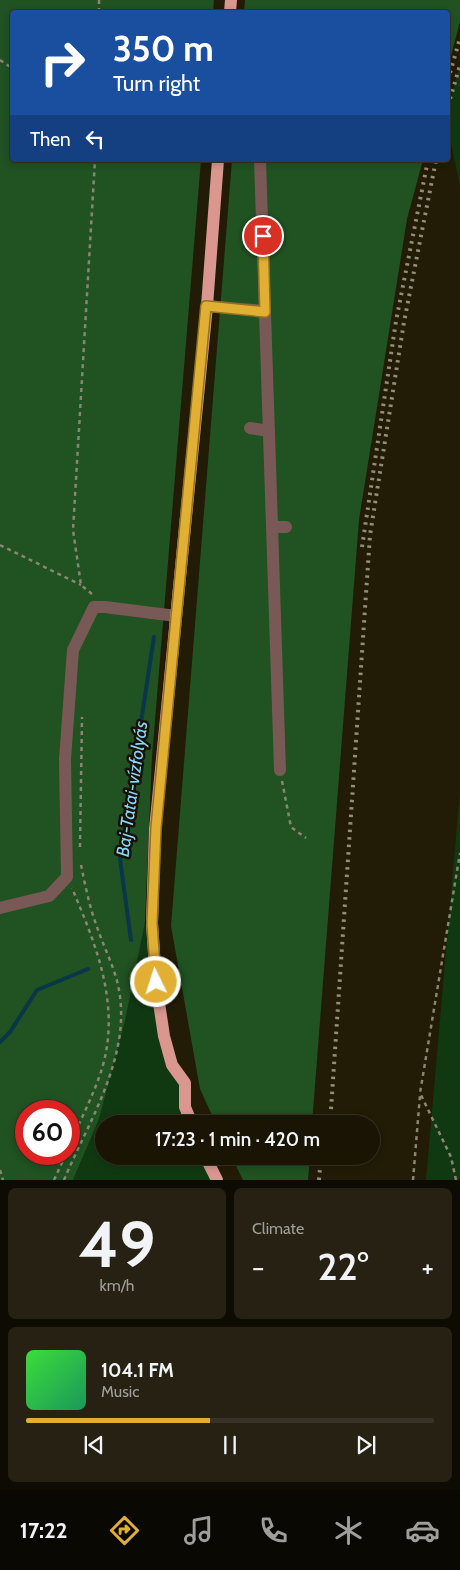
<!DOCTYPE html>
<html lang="en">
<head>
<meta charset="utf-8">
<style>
  :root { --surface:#1a1404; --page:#272113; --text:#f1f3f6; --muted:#9f9e9a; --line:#383326; --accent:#e1af34 }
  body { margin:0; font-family:Cabin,sans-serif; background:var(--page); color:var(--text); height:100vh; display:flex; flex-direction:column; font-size:19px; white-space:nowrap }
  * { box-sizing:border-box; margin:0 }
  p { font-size:16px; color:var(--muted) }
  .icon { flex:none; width:28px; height:28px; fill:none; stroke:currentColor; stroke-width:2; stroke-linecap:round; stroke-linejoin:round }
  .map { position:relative; height:1180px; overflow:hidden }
  .panel { display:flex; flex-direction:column; gap:8px; padding:8px; background:#0e0b02; flex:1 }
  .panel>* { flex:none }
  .guide { position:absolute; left:10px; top:10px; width:440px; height:152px; border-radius:5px; box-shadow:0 2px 8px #0003,0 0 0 1px var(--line); background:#1a4fa0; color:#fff; overflow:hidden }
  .speed { position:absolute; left:15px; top:1100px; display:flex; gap:10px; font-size:25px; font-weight:700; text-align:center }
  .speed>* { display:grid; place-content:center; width:65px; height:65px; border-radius:50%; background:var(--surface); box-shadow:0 2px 8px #0003,0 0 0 1px var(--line); line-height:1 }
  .speed .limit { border:8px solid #d22; background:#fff; color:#111 }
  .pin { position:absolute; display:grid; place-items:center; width:42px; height:42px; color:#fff; margin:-21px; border:2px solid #fff; border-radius:50%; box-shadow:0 1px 5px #0007 }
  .me { position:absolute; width:55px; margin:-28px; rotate:356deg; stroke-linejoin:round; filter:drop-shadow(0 0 4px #0008) }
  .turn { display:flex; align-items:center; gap:18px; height:105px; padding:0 20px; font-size:22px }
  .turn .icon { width:65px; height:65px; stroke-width:2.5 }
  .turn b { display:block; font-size:35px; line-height:42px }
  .then { display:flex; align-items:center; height:48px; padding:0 20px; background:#0003; gap:10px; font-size:19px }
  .big { font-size:38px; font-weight:600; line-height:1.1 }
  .panel .tile { flex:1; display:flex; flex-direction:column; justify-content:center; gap:8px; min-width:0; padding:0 18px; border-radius:8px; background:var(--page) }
  .panel .dial { align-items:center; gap:0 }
  .dial b { font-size:65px; line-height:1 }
  .song { display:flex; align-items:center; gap:15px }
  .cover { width:60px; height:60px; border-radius:8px; background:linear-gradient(135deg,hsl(120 70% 55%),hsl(150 70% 35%)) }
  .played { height:5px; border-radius:2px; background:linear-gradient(90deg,var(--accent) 45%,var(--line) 45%) }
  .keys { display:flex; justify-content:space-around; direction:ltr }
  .heat { display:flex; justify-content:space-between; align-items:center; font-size:28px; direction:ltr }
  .panel .tiles { flex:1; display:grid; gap:8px; grid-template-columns:1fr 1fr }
  .tile:last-child { grid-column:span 2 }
  .trip { position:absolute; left:95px; top:1115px; width:285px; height:50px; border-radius:25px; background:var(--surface); box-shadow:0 2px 8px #0003,0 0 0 1px var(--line); font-weight:600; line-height:50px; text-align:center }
  .menu { display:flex; height:80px; justify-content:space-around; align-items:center; background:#0a0802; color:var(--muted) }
  .menu .icon { width:35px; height:35px }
  .menu .current { color:var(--accent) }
  .menu b { font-size:22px; color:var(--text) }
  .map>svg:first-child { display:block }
  .green { fill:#103912 }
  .forest { fill:#205222; fill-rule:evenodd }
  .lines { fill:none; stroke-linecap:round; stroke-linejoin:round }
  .stream { stroke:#093749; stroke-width:4 }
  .path { stroke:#8b8574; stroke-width:2.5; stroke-dasharray:4 4; stroke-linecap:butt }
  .minor { stroke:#795956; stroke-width:12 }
  .major { stroke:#d99790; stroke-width:12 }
  .rail { stroke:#938d7c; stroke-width:4; stroke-dasharray:2.5 5; stroke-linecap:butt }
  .route-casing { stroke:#927222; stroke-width:12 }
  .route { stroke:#e1af34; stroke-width:9 }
  .labels { text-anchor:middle; stroke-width:5; stroke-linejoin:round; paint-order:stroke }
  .water-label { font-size:18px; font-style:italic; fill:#82d7ff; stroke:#191100 }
</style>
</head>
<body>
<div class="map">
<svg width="460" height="1180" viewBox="0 0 460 1180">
  <rect width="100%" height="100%" fill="#221b06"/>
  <!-- green -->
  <path class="green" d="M460,65V186L448,130V106Z
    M460,791V1180H426Z
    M152,923L164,1036L185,1083L192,1124H104V1156H205L217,1180H73L99,1119L125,1021L144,924Z"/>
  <!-- forest -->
  <path class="forest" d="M0,0H214L213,12H12V160H201L152,757L145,922L125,1021L99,1119L73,1180H0ZM26,1111H69V1154H26Z
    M245,0H460V21L448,68V12H244Z
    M232,160H423L407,219L359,520L312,1124H216L200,1089L171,926Z
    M231,1156H310L308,1180H243Z"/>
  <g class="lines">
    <!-- stream -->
    <path class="stream" d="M131,940L120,859L154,637
      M0,1042L10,1032L37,990L88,969"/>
    <!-- path -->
    <path class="path" d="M99,12V0
      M0,60L12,68
      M0,545L81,585
      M92,594L81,585L73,530L95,160
      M282,781L291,827L306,838
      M80,847L82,717
      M69,1147C80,1120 95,1093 103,1065C120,1003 96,945 72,888
      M0,1170L3,1180
      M54,1180L66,1154
      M64,1180C90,1118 135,1051 117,981C112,962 102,943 96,924C89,905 85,884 81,865
      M413,1180L420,1095
      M456,1180L451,1157L420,1093L460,853"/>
    <!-- minor -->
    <path class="minor" d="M260,160L280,770
      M207,306L265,311
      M250,428L269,431
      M272,527H286
      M0,908L49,896L67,877L65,759L73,650L94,607H105L176,616"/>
    <!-- major -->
    <path class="major" d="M230,12L231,0
      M192,1124L185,1107V1083L172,1065L164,1036L156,983L152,923L155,829L207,306L218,160
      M205,1156L217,1180"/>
    <!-- rail -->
    <path class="rail" d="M448,80L460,38
      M448,106L460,65
      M362,547L396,321L428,160
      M330,1124L370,535L404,322L436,160
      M319,1180L321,1156"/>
  </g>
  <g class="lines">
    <defs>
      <path id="route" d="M156,982L152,923L156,828L206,306L265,312L263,236"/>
    </defs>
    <!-- route casing -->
    <use href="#route" class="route-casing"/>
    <!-- route -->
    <use href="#route" class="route"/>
  </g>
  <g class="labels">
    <!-- water labels -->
    <g class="water-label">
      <text transform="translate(132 789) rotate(-82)" y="6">Baj-Tatai-vízfolyás</text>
    </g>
  </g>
</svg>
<div class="speed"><div class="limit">60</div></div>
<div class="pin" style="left:263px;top:236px;background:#d93025"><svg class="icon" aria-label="arrive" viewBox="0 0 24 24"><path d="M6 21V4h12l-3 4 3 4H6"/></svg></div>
<svg class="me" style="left:156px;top:982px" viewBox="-20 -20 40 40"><circle r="17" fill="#e1af34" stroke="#fff" stroke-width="3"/><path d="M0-11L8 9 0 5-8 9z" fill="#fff"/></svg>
<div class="trip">17:23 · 1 min · 420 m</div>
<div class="guide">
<div class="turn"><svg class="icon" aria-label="right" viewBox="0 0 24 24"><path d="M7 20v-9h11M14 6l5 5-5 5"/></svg><div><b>350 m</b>Turn right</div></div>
<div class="then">Then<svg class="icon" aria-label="left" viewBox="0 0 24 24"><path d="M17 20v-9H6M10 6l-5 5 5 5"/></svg></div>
</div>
</div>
<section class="panel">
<div class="tiles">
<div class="tile dial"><b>49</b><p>km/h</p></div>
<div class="tile"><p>Climate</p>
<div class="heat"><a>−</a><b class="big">22°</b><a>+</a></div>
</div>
<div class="tile">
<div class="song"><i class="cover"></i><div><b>104.1 FM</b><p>Music</p></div></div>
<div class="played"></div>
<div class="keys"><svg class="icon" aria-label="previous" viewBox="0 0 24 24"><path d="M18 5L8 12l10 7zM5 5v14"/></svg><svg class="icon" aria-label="pause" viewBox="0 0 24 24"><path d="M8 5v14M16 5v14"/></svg><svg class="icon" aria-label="next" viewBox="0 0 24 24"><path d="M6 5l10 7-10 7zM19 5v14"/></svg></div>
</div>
</div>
</section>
<nav class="menu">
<b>17:22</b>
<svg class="icon current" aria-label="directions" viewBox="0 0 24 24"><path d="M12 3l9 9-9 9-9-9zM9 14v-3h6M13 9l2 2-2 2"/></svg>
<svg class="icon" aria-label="music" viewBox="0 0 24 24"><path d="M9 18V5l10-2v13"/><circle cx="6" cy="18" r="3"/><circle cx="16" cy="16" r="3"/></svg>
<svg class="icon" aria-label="phone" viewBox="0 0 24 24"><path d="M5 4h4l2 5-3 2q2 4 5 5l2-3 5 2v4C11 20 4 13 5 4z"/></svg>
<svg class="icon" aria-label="climate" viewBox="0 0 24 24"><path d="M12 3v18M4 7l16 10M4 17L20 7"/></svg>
<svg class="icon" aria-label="car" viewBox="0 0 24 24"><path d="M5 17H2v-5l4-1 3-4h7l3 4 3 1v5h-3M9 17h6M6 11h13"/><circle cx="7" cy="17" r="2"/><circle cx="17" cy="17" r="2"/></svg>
</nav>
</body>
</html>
